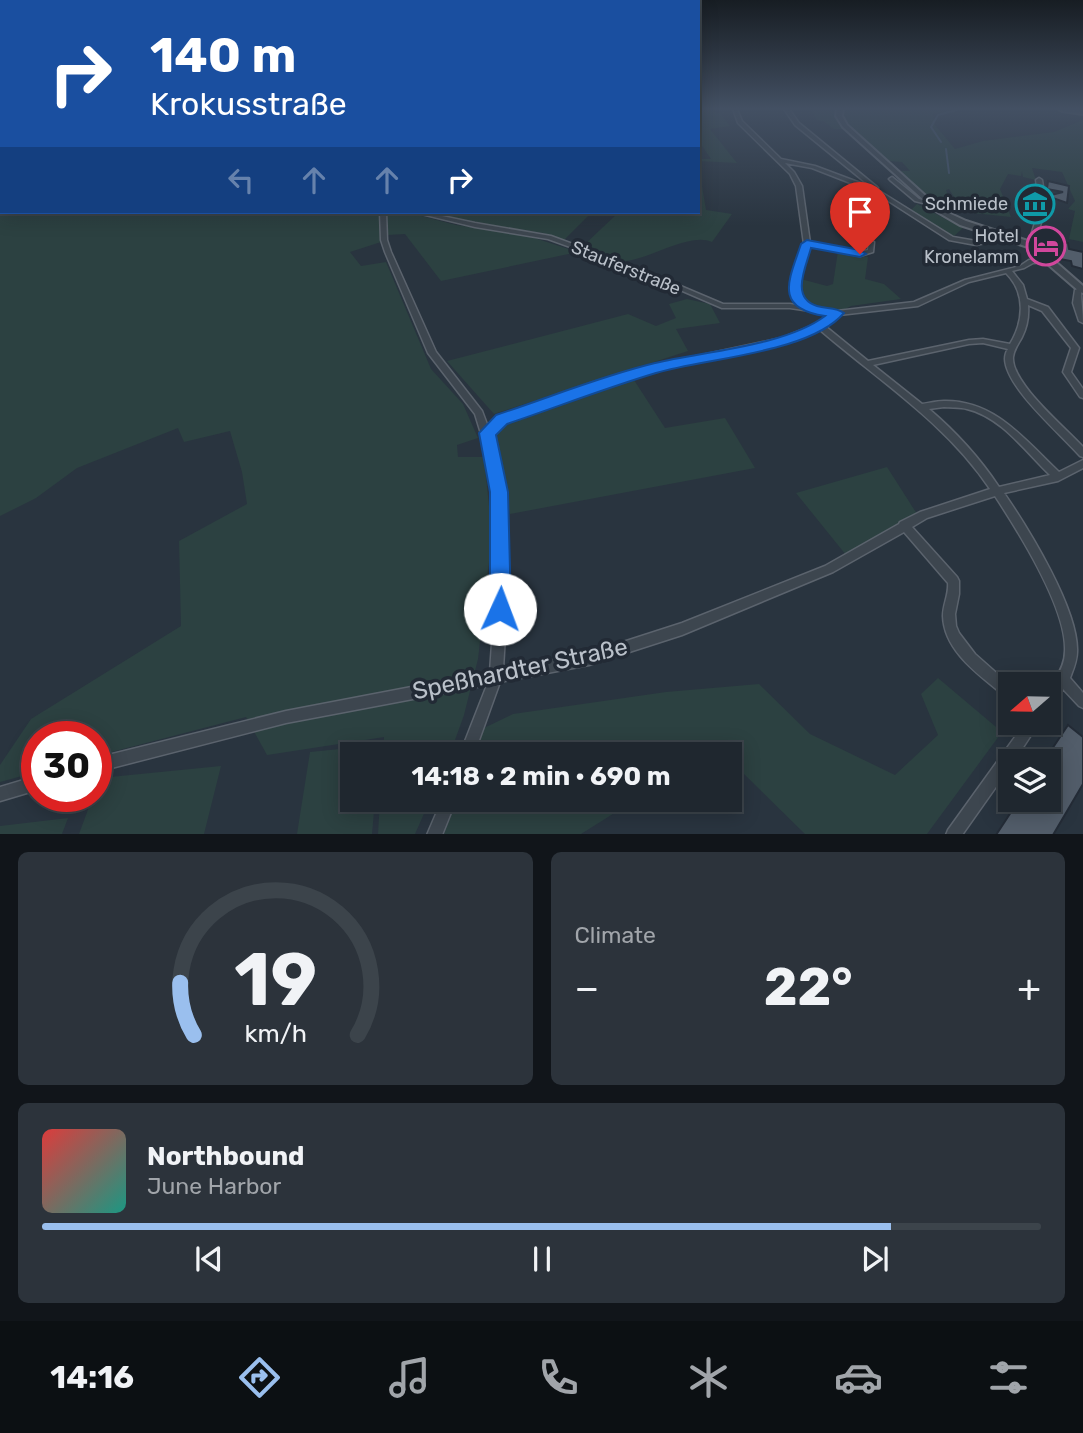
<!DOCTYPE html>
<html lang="en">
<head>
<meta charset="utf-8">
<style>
  :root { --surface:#1f272f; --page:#2c333b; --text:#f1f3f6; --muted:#a1a5aa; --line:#3c444b; --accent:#9abfee }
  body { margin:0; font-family:Rubik,sans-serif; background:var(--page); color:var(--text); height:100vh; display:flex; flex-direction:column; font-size:26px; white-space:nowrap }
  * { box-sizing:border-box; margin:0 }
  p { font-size:23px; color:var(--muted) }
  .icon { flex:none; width:38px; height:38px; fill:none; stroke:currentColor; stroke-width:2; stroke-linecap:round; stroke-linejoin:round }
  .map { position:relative; height:834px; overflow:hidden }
  .drawer { display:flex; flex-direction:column; gap:18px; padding:18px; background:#11151a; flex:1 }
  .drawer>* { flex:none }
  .guide { position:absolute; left:0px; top:0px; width:700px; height:214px; box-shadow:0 4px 18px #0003,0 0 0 2px var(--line); background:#1a4fa0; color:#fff; overflow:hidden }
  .needle { width:46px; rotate:250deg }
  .buttons { position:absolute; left:998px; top:672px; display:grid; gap:14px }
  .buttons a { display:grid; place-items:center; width:63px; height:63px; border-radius:0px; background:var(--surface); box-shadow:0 4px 18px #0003,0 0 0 2px var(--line); font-size:35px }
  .speed { position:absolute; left:21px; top:721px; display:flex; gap:14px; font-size:35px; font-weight:700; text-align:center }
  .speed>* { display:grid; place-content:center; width:91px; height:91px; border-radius:50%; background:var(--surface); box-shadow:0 4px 18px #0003,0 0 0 2px var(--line); line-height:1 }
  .speed .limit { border:10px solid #d22; background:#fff; color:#111 }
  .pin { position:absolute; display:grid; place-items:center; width:60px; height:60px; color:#fff; margin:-72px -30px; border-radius:50% 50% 50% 0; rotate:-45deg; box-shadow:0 0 7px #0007 }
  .pin .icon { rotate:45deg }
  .me { position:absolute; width:77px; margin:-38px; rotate:2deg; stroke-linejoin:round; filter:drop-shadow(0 0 5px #0008) }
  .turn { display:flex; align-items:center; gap:24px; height:147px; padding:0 35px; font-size:32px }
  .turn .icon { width:91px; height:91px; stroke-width:2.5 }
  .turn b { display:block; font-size:49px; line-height:60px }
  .lanes { display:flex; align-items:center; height:66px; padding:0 35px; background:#0003; justify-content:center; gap:35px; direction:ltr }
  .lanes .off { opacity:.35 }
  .big { font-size:52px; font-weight:700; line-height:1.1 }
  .drawer .card { flex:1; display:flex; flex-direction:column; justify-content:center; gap:10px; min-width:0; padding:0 24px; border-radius:10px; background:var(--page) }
  .drawer .dial { align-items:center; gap:0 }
  .dial svg { height:182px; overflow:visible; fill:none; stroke:var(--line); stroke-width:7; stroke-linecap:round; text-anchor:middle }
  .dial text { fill:var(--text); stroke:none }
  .song { display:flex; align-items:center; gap:21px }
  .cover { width:84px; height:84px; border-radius:10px; background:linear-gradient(135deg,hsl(0 70% 55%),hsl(170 70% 35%)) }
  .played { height:7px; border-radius:4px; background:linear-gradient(90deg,var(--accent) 85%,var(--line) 85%) }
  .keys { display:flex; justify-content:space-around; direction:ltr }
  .heat { display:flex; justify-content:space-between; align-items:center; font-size:38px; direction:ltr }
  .drawer .tiles { flex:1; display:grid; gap:18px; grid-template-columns:1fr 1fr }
  .card:last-child { grid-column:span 2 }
  .trip { position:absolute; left:340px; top:742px; width:402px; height:70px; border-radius:0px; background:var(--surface); box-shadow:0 4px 18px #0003,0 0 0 2px var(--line); font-weight:700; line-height:70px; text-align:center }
  .dock { display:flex; height:112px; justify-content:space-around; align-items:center; background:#0c1013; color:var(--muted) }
  .dock .icon { width:49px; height:49px }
  .dock .active { color:var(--accent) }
  .dock b { font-size:32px; color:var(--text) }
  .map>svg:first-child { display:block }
  .green { fill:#2c4141 }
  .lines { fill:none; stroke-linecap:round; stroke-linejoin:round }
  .stream { stroke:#415267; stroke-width:2 }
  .building { fill:#525d6a; stroke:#242c37; stroke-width:2 }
  .minor-casing { stroke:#5b636d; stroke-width:3 }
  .tertiary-casing { stroke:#5b636d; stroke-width:4 }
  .secondary-casing { stroke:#5b636d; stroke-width:4 }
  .minor { fill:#3d464f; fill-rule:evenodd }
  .tertiary { fill:#3d464f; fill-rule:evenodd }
  .secondary { fill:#4b5562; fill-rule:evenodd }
  .route { fill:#1a73e8; stroke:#114b97; stroke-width:2 }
  .labels { text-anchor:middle; stroke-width:7; stroke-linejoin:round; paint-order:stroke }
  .far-poi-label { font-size:18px; fill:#bac1ca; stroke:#222a35; text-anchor:end }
  .far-street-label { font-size:18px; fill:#bac1ca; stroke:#222a35 }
  .near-street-label { font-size:24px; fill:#bac1ca; stroke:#222a35 }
</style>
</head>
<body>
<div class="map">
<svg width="1083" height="835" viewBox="0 0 1083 835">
  <rect width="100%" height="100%" fill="#29343f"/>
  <!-- green -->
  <path class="green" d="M0,109L2,212H379L381,242L350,252L361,266L386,262L431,369L463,404L478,438L457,445L458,457H484L492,535L478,659L464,715L450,754H383L384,737L267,755L246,717L96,756V737H37V772L0,782V765L31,719L181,626L179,541L247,504L242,472L230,431L184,442L178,428L77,468L36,498L0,516Z
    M698,109L720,113L730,126L710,129L737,163L698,161V159H711L698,140Z
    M811,109H956L933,114L935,125L955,149L983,141L1054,132L1083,120V242L1069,239L1075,211L1068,209L1075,201L1062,172L1032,168L1036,180L1023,177L1022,171L1021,176L1008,174L1000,189L1011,217L963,212L949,189L946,190L950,200L929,201L901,171H910L902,162L889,161L851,129H834L823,121L817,120Z
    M698,185L702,186L706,210L732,214L712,242C689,232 651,259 625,261C613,262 594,251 582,247L619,212H698Z
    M917,204L963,228L954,236L943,233L910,211Z
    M386,212H406L456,225L522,234L578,252L441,281L405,234L387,235Z
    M425,212H592L564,240L543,233L480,224Z
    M838,251L868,257L865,279L884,284L901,299L851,306C832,318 807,306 795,290L797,278L827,286L833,284Z
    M687,299L710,304L720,323L676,329L688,351L494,414L447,361L628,314L656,326L676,318L669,304Z
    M634,380L665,428L725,418L755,468L510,514L495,444L497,428Z
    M887,467L917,514L846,555L796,493Z
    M938,678L1002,732L927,834H805L744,774H730V754H475L484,728L513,714L666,692L759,684L810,734L895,775L938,735L921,694Z
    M380,745L379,754H352V800H375L372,834H297L310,752Z
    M221,766L204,834H79L93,796H96L100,778Z
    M380,800H430L415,834H378Z
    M457,800H635L581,834H444Z
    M68,818L62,834H0V826Z"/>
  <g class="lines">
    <!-- stream -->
    <path class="stream" d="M941,142L931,127L938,115L960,109
      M946,149L949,173"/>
  </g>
  <!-- building -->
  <path class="building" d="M1048,181L1069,186L1067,203L1047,196L1063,192L1047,189Z
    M1047,239L1068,243L1069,249L1083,252V269L1072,266L1071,261L1055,258Z
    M1068,725L1083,737V784L1053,835H996L1019,800H1048V761H1044Z"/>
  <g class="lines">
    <defs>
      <path id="minor" d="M733,109H737L742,121L781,159L815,166L871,187L795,125L784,109H789L799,123L877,187L878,188L876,189L953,237L976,241L997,237L999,234L1001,233L1004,235L1002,239L976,245L949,240L876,193L812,168L785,163L794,172L802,186L810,243L860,252L868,250L869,241L874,242L873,252L860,256L809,246L797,287L799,294L812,307L837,311L914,302L965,280L1020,266L1029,260L1047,258L1050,260L1047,262L1033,263L1024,268L1012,271L1023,285L1027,299L1048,307L1079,348L1071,372L1083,389V398L1080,397L1063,372L1071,348L1042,311L1028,305C1029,316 1027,327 1022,337C1019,343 1014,349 1013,357C1011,383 1066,428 1083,447V457L1080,456C1061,434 1006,388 1005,359C1005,355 1006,352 1008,349L983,343L969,344L873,365L922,404C929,403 937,401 944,401C995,400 1025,440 1059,472L1083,460V468L1058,481L1004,493C1028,528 1079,610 1077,652C1077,661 1073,670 1070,678L1083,693V708L1079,706L1063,689L1052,704L1048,706C1048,702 1047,695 1048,690C1049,688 1053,683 1054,681C1060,672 1065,663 1065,651C1067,609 1018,531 995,496L927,518L912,527L957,577L959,581V594L955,614L956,626L959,633L975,654L1010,685V699L1006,697C981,676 944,652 943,616C943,604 949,595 948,583L904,532L833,572L682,635L589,665L500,682L474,754H460L487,685L286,723L96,772V758L286,711L490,672L496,586L494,492L487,453L475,414L428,353L385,252L381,240L380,212H386L387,240L391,252L436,352L482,411L488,427L499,418L651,366L782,338L817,324L831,314L790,308H722L634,270L548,239L475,227L413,212H423L475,223L551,236L638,268L723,304H790L803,306L792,295L791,287L804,244L796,186L790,174L738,123ZM1006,273C1026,293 1024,321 1010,344L983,339L969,340L868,361L825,326L839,315L918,306L969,282ZM819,329C879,381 945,422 990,489L920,512L900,522L899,524L825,566L682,623L589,653L503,669L508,586L504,492L497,453L491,435L505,422L655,370L784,342ZM944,407C952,408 960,407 967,409C1001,417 1025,451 1050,475L999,487C979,457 956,432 929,409Z
        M892,177L919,199L930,202L927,204L915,201L890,180L889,179Z
        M1039,178L1042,180L1046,207L1034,245L1031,247L1028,245L1040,207L1036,180Z
        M1082,287L1083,291H1081C1081,302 1083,312 1083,323L1079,321L1073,303L1075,290Z
        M1025,723H1039L1014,761H1010V767L962,835H946L948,830Z
        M37,776V790L0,801V787Z
        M442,800H456L442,835H427Z"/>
      <path id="tertiary" d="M837,109H843L842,116L847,125L940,209L966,221L1034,243L1083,286V293L1080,292L1028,247L960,225L936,211L843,127L836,116Z"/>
      <path id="secondary" d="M1059,109L1083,110V114L1062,111Z"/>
    </defs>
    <!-- minor casing -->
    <use href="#minor" class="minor-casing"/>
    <!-- tertiary casing -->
    <use href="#tertiary" class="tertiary-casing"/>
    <!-- secondary casing -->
    <use href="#secondary" class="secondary-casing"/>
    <!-- minor -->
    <use href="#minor" class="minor"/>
    <!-- tertiary -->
    <use href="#tertiary" class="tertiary"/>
    <!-- secondary -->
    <use href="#secondary" class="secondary"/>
  </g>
  <!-- sky -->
  <linearGradient id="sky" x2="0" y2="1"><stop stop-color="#171d23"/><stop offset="0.48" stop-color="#435063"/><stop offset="1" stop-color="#435063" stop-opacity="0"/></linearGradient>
  <rect width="1083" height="226" fill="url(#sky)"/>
  <!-- route -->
  <path class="route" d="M807,240L860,250L866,254L860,257L811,248C806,267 790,298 817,306C827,309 836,307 844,313C810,353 706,358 656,373C606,388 557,407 507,424L496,435L508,492L511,609L508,616L500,619L493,616L490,609V492L479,433L496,415C548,398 601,376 655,363C705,351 785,346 825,316C773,308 789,280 801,244Z"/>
  <!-- icons -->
  <defs>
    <symbol id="museum-ring" viewBox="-11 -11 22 22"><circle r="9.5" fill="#222a35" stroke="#0f9aa8" stroke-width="1.5"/><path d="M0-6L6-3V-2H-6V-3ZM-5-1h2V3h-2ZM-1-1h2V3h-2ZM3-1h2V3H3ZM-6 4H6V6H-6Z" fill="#0f9aa8"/></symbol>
    <symbol id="hotel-ring" viewBox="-11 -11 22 22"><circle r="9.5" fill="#222a35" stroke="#d1479c" stroke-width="1.5"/><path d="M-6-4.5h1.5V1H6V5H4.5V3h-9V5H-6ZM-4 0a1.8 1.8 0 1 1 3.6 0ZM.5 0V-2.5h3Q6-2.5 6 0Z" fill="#d1479c"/></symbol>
  </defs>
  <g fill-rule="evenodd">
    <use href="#museum-ring" x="1013" y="182" width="44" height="44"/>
    <use href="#hotel-ring" x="1024" y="224" width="44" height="44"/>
  </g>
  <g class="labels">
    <!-- far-poi labels -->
    <g class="far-poi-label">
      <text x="1008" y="210">Schmiede</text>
      <text x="1019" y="242">Hotel<tspan x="1019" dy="21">Kronelamm</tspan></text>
    </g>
    <!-- far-street labels -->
    <g class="far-street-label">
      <text transform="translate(626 268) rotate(22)" y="6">Stauferstraße</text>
    </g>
    <!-- near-street labels -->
    <g class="near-street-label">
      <text transform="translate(520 669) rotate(-12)" y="8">Speßhardter Straße</text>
    </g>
  </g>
</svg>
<div class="buttons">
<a><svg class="needle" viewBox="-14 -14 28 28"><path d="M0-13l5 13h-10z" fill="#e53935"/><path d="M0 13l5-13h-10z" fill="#a1a5aa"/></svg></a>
<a><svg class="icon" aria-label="layers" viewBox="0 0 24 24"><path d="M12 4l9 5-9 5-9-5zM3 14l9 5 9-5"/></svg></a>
</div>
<div class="speed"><div class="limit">30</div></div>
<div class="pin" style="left:860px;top:254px;background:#d93025"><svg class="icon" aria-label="arrive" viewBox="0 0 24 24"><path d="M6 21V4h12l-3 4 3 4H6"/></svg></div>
<svg class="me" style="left:500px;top:609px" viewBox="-20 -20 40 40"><circle r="19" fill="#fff"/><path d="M0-13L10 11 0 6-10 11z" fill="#1a73e8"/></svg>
<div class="trip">14:18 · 2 min · 690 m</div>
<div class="guide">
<div class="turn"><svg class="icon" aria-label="right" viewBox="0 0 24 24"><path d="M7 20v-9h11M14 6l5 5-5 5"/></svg><div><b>140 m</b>Krokusstraße</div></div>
<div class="lanes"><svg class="icon off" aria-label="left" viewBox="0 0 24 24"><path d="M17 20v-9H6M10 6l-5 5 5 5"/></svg><svg class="icon off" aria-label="ahead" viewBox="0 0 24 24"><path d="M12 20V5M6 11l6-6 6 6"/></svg><svg class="icon off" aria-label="ahead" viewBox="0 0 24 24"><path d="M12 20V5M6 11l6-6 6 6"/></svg><svg class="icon" aria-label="right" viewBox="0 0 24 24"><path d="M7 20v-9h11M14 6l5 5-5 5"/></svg></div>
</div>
</div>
<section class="drawer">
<div class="tiles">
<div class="card dial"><svg viewBox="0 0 100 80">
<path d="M14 69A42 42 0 1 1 86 69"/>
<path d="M14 69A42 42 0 0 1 8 46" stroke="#9abfee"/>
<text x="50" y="56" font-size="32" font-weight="700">19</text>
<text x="50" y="72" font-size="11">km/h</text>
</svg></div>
<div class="card"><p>Climate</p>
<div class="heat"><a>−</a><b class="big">22°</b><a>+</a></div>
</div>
<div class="card">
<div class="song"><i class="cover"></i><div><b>Northbound</b><p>June Harbor</p></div></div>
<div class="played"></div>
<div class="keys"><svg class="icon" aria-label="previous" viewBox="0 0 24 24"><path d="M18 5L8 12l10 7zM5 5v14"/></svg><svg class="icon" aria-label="pause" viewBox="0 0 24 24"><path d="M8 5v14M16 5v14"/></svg><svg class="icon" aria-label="next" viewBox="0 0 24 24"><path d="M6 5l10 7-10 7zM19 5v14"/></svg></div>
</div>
</div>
</section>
<nav class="dock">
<b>14:16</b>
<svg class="icon active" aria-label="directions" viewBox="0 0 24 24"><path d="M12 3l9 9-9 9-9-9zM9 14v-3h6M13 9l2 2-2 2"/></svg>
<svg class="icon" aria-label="music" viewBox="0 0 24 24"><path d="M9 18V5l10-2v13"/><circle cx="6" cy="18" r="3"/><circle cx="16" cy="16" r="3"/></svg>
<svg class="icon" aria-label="phone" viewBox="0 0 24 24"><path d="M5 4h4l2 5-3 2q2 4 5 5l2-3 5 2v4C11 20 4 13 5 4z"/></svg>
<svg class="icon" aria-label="climate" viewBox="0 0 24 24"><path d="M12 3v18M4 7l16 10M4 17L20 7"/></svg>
<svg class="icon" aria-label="car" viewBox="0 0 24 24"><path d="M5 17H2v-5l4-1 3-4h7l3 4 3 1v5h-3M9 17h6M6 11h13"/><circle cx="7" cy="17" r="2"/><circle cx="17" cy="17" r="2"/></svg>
<svg class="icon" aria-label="filters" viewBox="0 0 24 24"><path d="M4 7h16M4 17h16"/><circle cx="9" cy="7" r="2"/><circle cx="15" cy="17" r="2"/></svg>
</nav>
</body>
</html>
